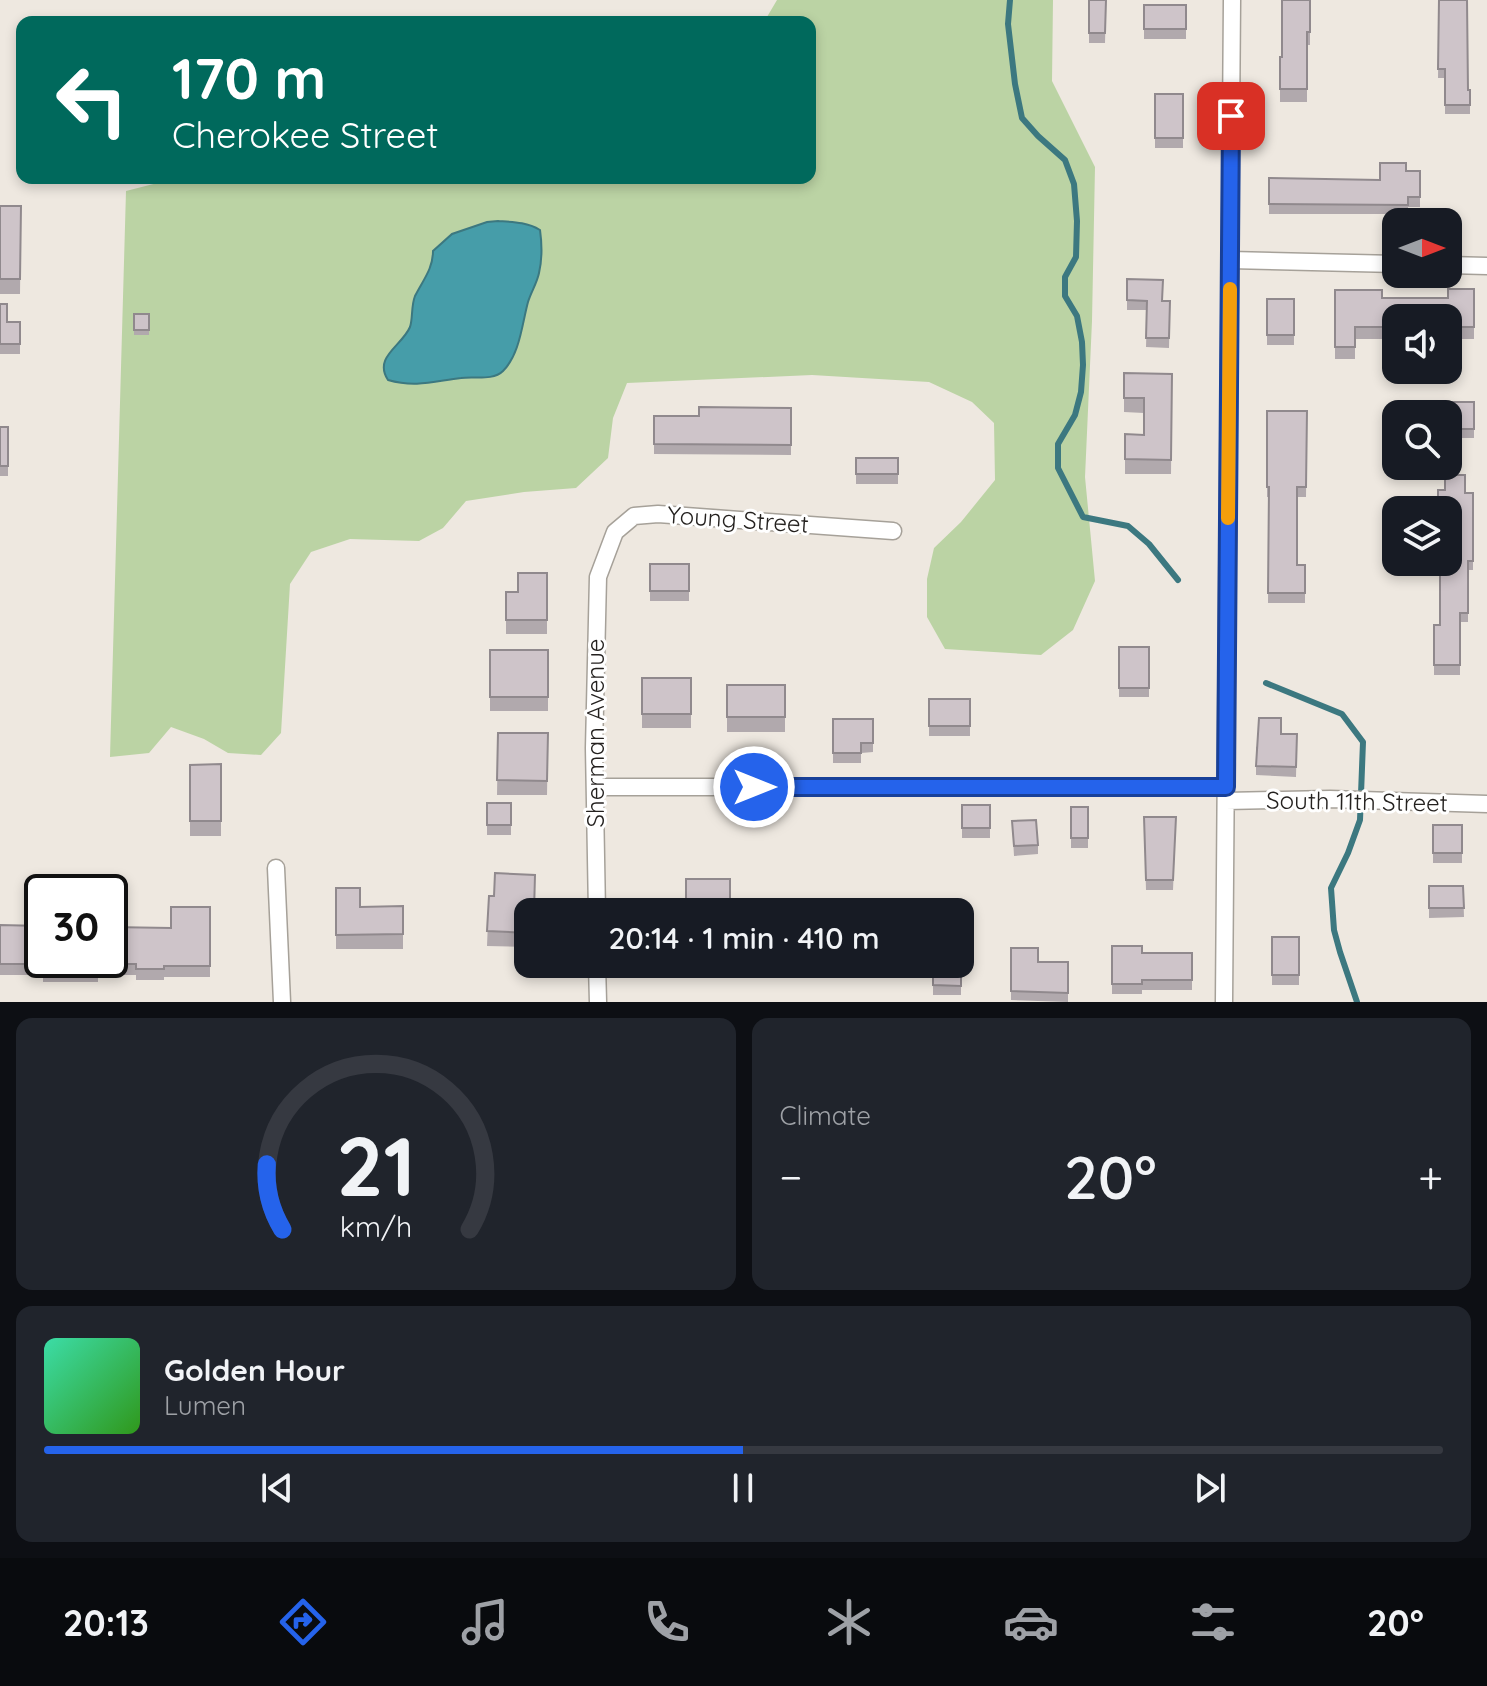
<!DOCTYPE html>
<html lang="en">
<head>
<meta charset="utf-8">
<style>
  :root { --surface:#171b24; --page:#20242c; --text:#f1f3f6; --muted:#9ea1a6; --line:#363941; --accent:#2563eb }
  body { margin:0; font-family:Quicksand,sans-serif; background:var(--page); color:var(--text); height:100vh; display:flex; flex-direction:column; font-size:30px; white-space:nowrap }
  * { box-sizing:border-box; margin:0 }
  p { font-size:26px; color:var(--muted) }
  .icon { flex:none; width:44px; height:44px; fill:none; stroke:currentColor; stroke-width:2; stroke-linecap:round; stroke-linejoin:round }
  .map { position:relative; height:1002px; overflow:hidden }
  .side { display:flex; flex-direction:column; gap:16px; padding:16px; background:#0d0f14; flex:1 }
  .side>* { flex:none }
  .hud { position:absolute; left:16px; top:16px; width:800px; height:168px; border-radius:16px; box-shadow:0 4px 12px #0003; background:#00695c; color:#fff; overflow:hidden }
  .needle { width:52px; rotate:90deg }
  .controls { position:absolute; left:1382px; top:208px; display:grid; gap:16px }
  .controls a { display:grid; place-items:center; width:80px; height:80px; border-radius:16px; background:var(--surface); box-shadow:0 4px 12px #0003; font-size:40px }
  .speed { position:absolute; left:24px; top:874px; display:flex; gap:16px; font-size:40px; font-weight:700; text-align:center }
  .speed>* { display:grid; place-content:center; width:104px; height:104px; border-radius:50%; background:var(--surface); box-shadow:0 4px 12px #0003; line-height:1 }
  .speed .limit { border:4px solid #111; border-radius:12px; background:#fff; color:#111 }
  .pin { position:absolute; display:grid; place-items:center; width:68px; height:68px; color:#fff; margin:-34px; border-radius:16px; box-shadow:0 4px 12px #0006 }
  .me { position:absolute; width:88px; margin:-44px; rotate:90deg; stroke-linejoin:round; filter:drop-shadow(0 0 6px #0008) }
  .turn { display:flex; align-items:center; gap:28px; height:168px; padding:0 24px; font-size:36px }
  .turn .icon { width:104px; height:104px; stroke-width:2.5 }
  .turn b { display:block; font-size:56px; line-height:68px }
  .big { font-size:60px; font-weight:600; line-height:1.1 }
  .side .card { flex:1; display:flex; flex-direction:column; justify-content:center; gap:12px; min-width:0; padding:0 28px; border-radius:16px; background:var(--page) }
  .side .dial { align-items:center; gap:0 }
  .dial svg { height:208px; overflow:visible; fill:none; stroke:var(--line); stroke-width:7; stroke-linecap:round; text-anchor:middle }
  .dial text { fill:var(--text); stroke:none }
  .song { display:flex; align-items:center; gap:24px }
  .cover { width:96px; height:96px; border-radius:12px; background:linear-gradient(135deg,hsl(160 70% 55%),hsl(110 70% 35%)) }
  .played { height:8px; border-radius:4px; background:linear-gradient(90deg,var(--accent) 50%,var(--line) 50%) }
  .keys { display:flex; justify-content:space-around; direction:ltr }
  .heat { display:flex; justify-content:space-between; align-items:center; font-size:44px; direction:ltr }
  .side .tiles { flex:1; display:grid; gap:16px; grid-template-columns:1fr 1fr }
  .card:last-child { grid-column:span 2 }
  .trip { position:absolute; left:514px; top:898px; width:460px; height:80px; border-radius:16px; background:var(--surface); box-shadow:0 4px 12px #0003; font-weight:600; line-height:80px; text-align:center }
  .tab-bar { display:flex; height:128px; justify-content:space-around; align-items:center; background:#090b0e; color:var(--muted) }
  .tab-bar .icon { width:56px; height:56px }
  .tab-bar .current { color:var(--accent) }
  .tab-bar b { font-size:36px; color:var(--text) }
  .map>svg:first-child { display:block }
  .green { fill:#bbd3a4 }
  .water { fill:#469da9; stroke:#3c7880; stroke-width:2 }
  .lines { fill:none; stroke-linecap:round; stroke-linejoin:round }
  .stream { stroke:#3c7880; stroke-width:6 }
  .minor-casing { stroke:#a6a199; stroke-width:19 }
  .minor { stroke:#fff; stroke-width:16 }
  .wall { fill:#b1a9ad }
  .building { fill:#cec4c9; stroke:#90898d; stroke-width:2 }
  .route-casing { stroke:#184099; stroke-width:20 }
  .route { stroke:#2563eb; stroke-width:14 }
  .slow { stroke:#f59e0b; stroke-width:14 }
  .labels { text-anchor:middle; stroke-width:6; stroke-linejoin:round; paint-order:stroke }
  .street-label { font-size:24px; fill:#24211f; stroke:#fff }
</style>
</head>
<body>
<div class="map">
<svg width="1487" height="1002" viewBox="0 0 1487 1002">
  <rect width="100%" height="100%" fill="#eee8e0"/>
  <!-- green -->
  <path class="green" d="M777,0H1053L1052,81L1095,167L1092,321L1085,477L1095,581L1073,630L1041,655L945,649L927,617V579L934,548L961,522L995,480L994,423L972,402L929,382L812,375L627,383L613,418L608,458L576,488L524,492L466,501L443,528L419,541L350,539L311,552L290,584L281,733L261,755L228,753L204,739L171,727L149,753L110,757L126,191L177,178H810V22H764Z"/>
  <!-- water -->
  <path class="water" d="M498,221C513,222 527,222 540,230C542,244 542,260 539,273C537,283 531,292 528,302C522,324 520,354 503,371C493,381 474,376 461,378C435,381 416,388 388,380C373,357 402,346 410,327C413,318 411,306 415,296C423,280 433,269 433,251L452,234L487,222Z"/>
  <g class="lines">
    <!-- stream -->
    <path class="stream" d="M1010,0L1008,24L1015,84L1022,118L1038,136L1065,160L1074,184L1077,221L1076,257L1065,277V296L1077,316L1082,342L1083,365L1081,392L1075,415L1058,444V468L1083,517L1128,526L1149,544L1178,580
      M1266,683L1342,714L1363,742L1360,820L1348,853L1331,888L1334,930L1340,952L1357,1002"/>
    <defs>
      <path id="minor" d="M1230,260L1396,264
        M1448,265L1487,266
        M595,787H1226
        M1226,801L1330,799L1487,804
        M276,868L282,1002
        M597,912L594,748L598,577L615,532L634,516L658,514L893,531
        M597,964L598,1002
        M1224,1002L1232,0"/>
    </defs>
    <!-- minor casing -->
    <use href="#minor" class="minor-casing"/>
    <!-- minor -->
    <use href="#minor" class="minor"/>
  </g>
  <!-- wall -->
  <path class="wall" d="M1089,0H1106L1105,43H1089Z
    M1310,0V45H1307V102H1280V57H1282Z
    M1439,0L1468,90H1470V114H1445V78H1438Z
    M1144,5H1186V39H1144Z
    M1155,94H1183V148H1155Z
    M1406,171H1420V207H1408V214H1269V178L1380,180Z
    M0,206H21L20,294H0Z
    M1127,279L1162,301H1170L1169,348L1146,347L1147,310H1127Z
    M1474,289V339H1448V318H1396V350H1395V339H1355V359H1335V290L1382,298H1448Z
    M1267,299H1294V345H1267Z
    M0,304L7,322H20V354H0Z
    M134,314H149V335H134Z
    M1124,373L1172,374L1171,474H1125V434L1144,435V413L1124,412Z
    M1474,402V438H1448V414Z
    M791,408V455L654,454V416H699Z
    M1267,411H1307L1306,497H1297V565H1305V603H1268L1269,497H1267Z
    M0,427H8V476H0Z
    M856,458H898V484H856Z
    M1465,493H1473V570H1468V622H1460V675H1434V625H1440V570H1437V562H1448Z
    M650,564H689V601H650Z
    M547,573V634H506V592H518Z
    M1119,647H1149V697H1119Z
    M490,650H548V711H490Z
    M642,678H691V728H642Z
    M727,685H785V732H727Z
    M929,699H970V736H929Z
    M833,719H873V752L861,753V763H833Z
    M498,733H548L547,795H497Z
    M1281,734H1297L1296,777L1256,775V747Z
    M221,764V836H190V765Z
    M487,803H511V835H487Z
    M962,805H990V838H962Z
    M1071,807H1088V848H1071Z
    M1144,817H1176L1173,890H1146Z
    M1012,821L1038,845V854L1014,856Z
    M1433,825H1462V863H1433Z
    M1429,886H1463L1464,917L1429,918Z
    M336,888L360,907L403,906V949H336Z
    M489,896H494L528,912V947L487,946Z
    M210,907V977H164V980H136V975H98V982H43V975H0V925L171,928Z
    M1272,937H1299V985H1272Z
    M1112,946L1142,953H1192V990H1142V994H1112Z
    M1011,948L1038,962H1068V1002L1011,1000Z
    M961,952V995H933V964Z"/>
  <!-- building -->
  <path class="building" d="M1089,0H1106L1105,33H1089Z
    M1282,0H1310V32H1307V89H1280V57H1282Z
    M1439,0H1467L1468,90H1470V105H1445V69H1438Z
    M1144,5H1186V29H1144Z
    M1155,94H1183V138H1155Z
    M1380,163H1406V171H1420V197H1408V205L1269,204V178L1380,180Z
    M0,206H21L20,279H0Z
    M1127,279L1163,280L1162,301H1170L1169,338H1146L1147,301L1127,300Z
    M1448,289H1474V327H1448V318H1396V338H1395V327H1355V347H1335V290H1382V298H1448Z
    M1267,299H1294V335H1267Z
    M0,304H7V322H20V344H0Z
    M134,314H149V330H134Z
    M1124,373L1172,374L1171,460L1125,459V434L1144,435V398H1124Z
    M1437,402H1474V429H1448V414H1437Z
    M699,407L791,408V445L654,444V416H699Z
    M1267,411H1307L1306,487H1297V565H1305V593H1268L1269,487H1267Z
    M0,427H8V466H0Z
    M856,458H898V474H856Z
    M1445,475H1465V493H1473V561H1468V613H1460V665H1434V625H1440V562H1448V510H1438V490H1445Z
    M650,564H689V591H650Z
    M518,573H547V620H506V592H518Z
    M1119,647H1149V688H1119Z
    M490,650H548V697H490Z
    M642,678H691V714H642Z
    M727,685H785V717H727Z
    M929,699H970V726H929Z
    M1259,718H1281V734H1297L1296,767L1256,766Z
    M833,719H873V743H861V753H833Z
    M498,733H548L547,781L497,780Z
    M221,764V821H190V765Z
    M487,803H511V825H487Z
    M962,805H990V828H962Z
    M1071,807H1088V838H1071Z
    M1144,817H1176L1173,880H1146Z
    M1036,820L1038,845L1014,846L1012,821Z
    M1433,825H1462V853H1433Z
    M495,873L535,875L534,912H528V933L487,931L489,896H494Z
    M686,879H730V912H686Z
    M1429,886H1463L1464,908H1429Z
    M336,888H360V907L403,906V934L336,935Z
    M171,907H210V966H164V969H136V964H98V971H43V964H0V925L42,926V960H110V927L171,928Z
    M1272,937H1299V975H1272Z
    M1112,946H1142V953H1192V980H1142V984H1112Z
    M1011,948H1038V962H1068V993L1011,991Z
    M960,952H961V986L933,985V964H960Z"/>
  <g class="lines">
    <defs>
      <path id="route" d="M754,787H1226L1231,116"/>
    </defs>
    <!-- route casing -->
    <use href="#route" class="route-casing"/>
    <!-- route -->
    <use href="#route" class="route"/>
    <!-- slow -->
    <path class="slow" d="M1228,518L1230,289"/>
  </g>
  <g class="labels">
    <!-- street labels -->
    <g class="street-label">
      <text transform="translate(738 520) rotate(4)" y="8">Young Street</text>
      <text transform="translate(596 733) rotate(-90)" y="8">Sherman Avenue</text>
      <text transform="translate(1357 802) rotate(1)" y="8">South 11th Street</text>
    </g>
  </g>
</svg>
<div class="controls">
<a><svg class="needle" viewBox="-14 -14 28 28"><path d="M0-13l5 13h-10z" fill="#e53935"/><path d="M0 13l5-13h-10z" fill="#9ea1a6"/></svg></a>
<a><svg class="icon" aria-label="sound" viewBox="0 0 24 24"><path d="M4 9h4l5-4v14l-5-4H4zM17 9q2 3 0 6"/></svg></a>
<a><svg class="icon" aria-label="search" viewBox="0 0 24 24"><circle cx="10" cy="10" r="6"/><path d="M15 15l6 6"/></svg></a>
<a><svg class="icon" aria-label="layers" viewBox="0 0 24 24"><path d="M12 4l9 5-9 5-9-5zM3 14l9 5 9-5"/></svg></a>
</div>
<div class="speed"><div class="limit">30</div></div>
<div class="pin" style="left:1231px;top:116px;background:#d93025"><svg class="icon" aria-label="arrive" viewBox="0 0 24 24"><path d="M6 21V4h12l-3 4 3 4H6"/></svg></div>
<svg class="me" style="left:754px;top:787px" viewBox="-20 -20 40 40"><circle r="17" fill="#2563eb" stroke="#fff" stroke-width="3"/><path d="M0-11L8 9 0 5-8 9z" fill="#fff"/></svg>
<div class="trip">20:14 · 1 min · 410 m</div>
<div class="hud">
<div class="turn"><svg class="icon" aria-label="left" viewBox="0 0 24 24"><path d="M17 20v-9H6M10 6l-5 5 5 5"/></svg><div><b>170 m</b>Cherokee Street</div></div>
</div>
</div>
<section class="side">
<div class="tiles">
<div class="card dial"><svg viewBox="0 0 100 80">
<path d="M14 69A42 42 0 1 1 86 69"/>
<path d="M14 69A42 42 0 0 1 8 44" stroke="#2563eb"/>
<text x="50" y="56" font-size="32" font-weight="700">21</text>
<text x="50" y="72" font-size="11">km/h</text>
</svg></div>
<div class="card"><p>Climate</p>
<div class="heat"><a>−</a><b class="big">20°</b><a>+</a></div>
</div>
<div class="card">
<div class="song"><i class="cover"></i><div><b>Golden Hour</b><p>Lumen</p></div></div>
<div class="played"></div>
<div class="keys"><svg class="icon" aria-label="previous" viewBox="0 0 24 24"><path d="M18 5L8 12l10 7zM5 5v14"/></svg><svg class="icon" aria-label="pause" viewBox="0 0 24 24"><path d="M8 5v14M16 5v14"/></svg><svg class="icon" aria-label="next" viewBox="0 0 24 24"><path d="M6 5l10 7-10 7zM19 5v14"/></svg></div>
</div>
</div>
</section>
<nav class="tab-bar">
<b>20:13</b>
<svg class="icon current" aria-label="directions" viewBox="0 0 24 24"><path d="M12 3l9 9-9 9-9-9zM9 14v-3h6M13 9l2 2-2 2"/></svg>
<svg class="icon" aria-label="music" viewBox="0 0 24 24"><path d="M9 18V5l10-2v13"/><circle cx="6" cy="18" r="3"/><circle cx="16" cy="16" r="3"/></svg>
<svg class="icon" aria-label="phone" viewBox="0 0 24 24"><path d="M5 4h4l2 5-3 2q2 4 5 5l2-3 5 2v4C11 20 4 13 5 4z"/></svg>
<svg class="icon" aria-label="climate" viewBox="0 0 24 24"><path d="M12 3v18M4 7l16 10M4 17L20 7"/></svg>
<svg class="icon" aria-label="car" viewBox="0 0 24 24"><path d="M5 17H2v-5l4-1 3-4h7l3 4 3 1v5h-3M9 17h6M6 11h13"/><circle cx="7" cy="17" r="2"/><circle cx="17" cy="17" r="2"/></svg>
<svg class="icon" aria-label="filters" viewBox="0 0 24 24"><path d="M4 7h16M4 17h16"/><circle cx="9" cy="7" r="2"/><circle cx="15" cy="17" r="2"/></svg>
<b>20°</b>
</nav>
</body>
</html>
